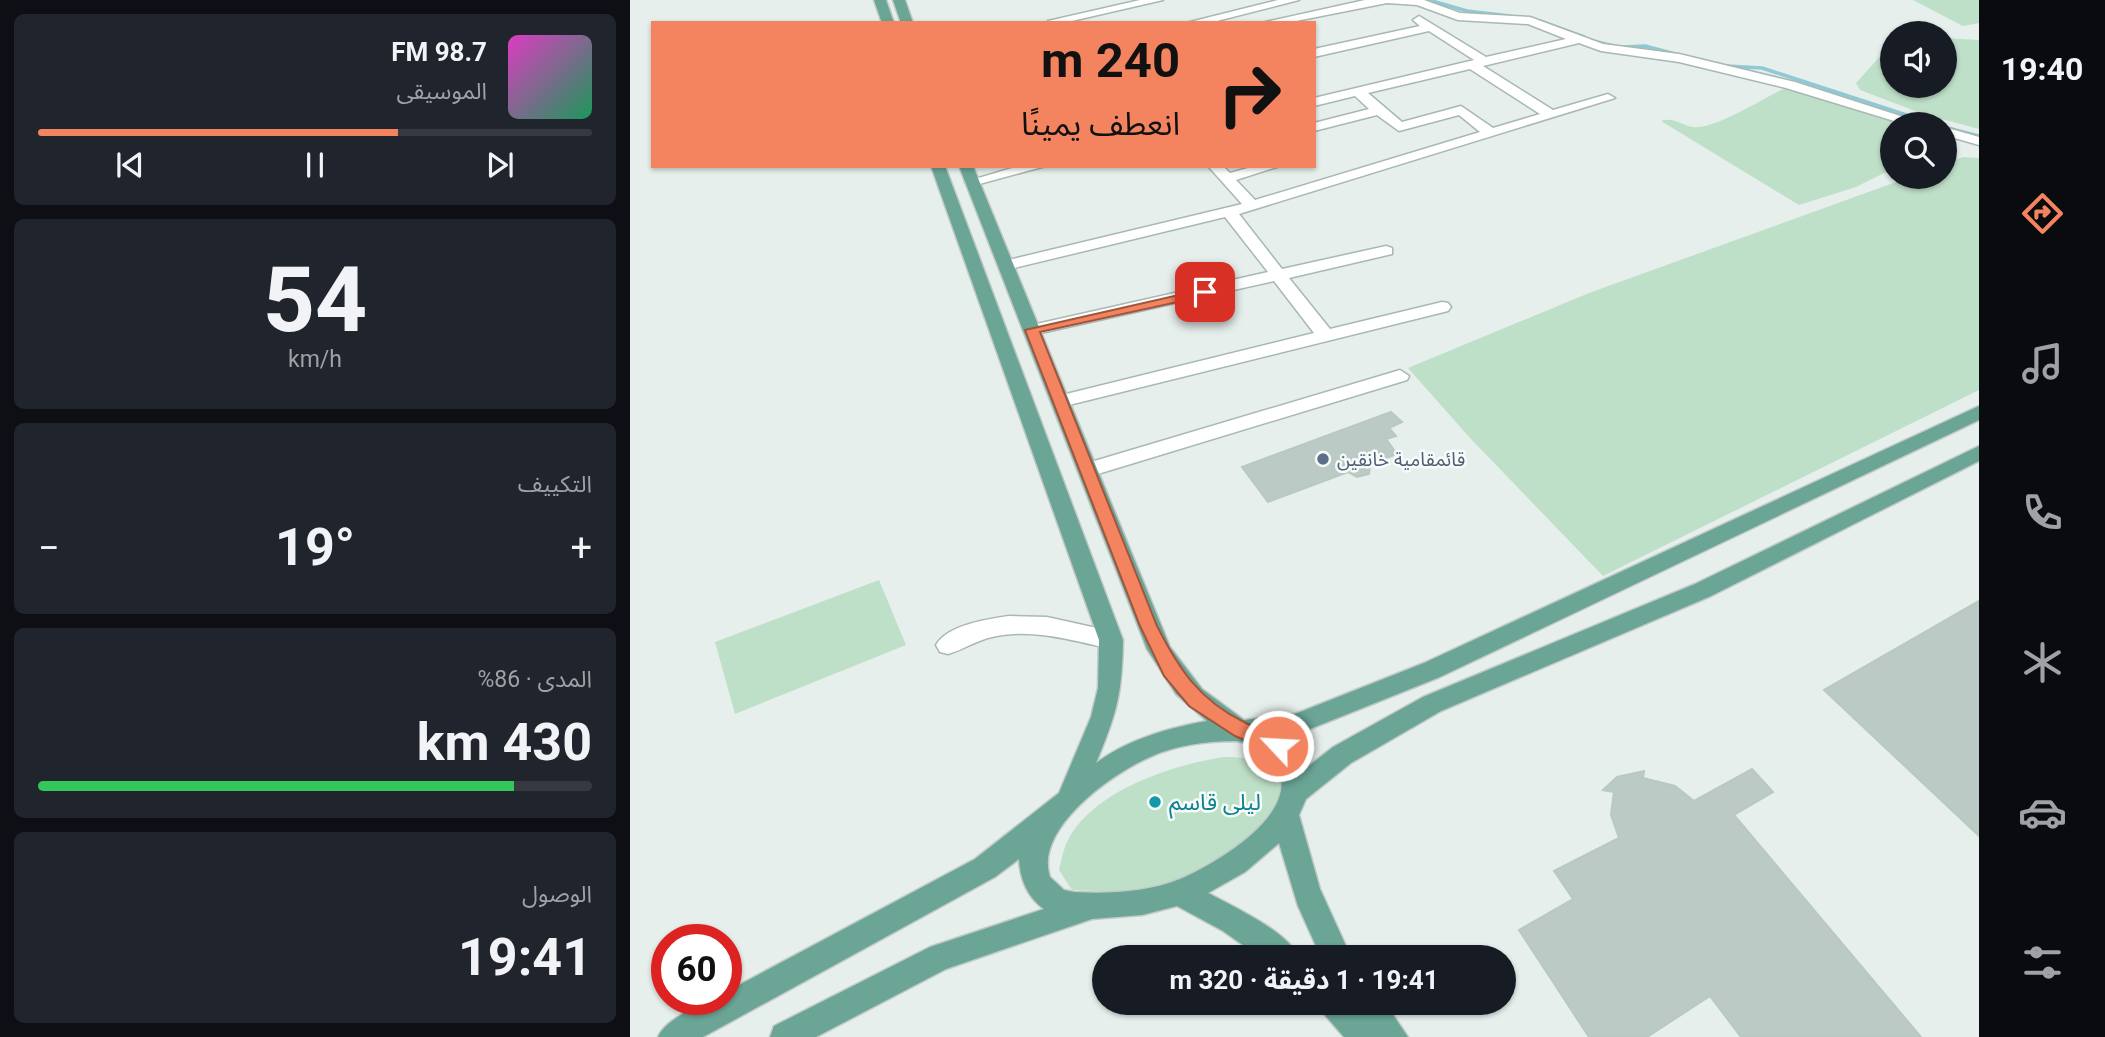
<!DOCTYPE html>
<html lang="ar">
<head>
<meta charset="utf-8">
<style>
  :root { --surface:#171b24; --page:#20242c; --text:#f1f3f6; --muted:#9ea1a6; --line:#363941; --accent:#f4845f }
  body { margin:0; font-family:Roboto,"Noto Sans Arabic",sans-serif; background:var(--page); color:var(--text); direction:rtl; height:100vh; display:flex; flex-direction:column; font-size:26px; white-space:nowrap }
  * { box-sizing:border-box; margin:0 }
  p { font-size:23px; color:var(--muted) }
  .icon { flex:none; width:38px; height:38px; fill:none; stroke:currentColor; stroke-width:2; stroke-linecap:round; stroke-linejoin:round }
  .map { position:relative; flex:1; overflow:hidden; direction:ltr }
  .details { display:flex; flex-direction:column; gap:14px; padding:14px; background:#0d0f14; width:630px }
  .details>* { flex:none }
  .top-card { position:absolute; left:21px; top:21px; width:665px; height:147px; border-radius:0px; box-shadow:0 2px 5px #0004; direction:rtl; background:#f4845f; color:#111; overflow:hidden }
  .fabs { position:absolute; left:1250px; top:21px; display:grid; gap:14px }
  .fabs a { display:grid; place-items:center; width:77px; height:77px; border-radius:50%; background:var(--surface); box-shadow:0 2px 5px #0004; font-size:35px }
  .speed { position:absolute; left:21px; top:924px; display:flex; gap:14px; font-size:35px; font-weight:700; text-align:center }
  .speed>* { display:grid; place-content:center; width:91px; height:91px; border-radius:50%; background:var(--surface); box-shadow:0 2px 5px #0004; line-height:1 }
  .speed .limit { border:10px solid #d22; background:#fff; color:#111 }
  .pin { position:absolute; display:grid; place-items:center; width:60px; height:60px; color:#fff; margin:-30px; border-radius:14px; box-shadow:0 4px 10px #0006 }
  .me { position:absolute; width:77px; margin:-38px; rotate:295deg; stroke-linejoin:round; filter:drop-shadow(0 0 5px #0008) }
  .turn { display:flex; align-items:center; gap:24px; height:147px; padding:0 21px; font-size:32px }
  .turn .icon { width:91px; height:91px; stroke-width:2.5 }
  .turn b { display:block; font-size:49px; line-height:60px }
  .big { font-size:52px; font-weight:700; line-height:1.1 }
  .details .card { flex:1; display:flex; flex-direction:column; justify-content:center; gap:10px; min-width:0; padding:0 24px; border-radius:10px; background:var(--page) }
  .details .dial { align-items:center; gap:0 }
  .dial b { font-size:91px; line-height:1 }
  .song { display:flex; align-items:center; gap:21px }
  .cover { width:84px; height:84px; border-radius:10px; background:linear-gradient(135deg,hsl(310 70% 55%),hsl(150 70% 35%)) }
  .played { height:7px; border-radius:4px; background:linear-gradient(90deg,var(--accent) 65%,var(--line) 65%) }
  .keys { display:flex; justify-content:space-around; direction:ltr }
  .heat { display:flex; justify-content:space-between; align-items:center; font-size:38px; direction:ltr }
  .charge { height:10px; border-radius:5px; background:linear-gradient(90deg,#34c759 86%,var(--line) 0) }
  .trip { position:absolute; left:462px; top:945px; width:424px; height:70px; border-radius:35px; background:var(--surface); box-shadow:0 2px 5px #0004; font-weight:700; line-height:70px; text-align:center; direction:rtl }
  main { display:flex; flex:1; min-height:0 }
  .tabs { display:flex; flex-direction:column; width:126px; justify-content:space-around; align-items:center; background:#090b0e; color:var(--muted) }
  .tabs .icon { width:49px; height:49px }
  .tabs .current { color:var(--accent) }
  .tabs b { font-size:32px; color:var(--text) }
  .map>svg:first-child { display:block }
  .green { fill:#bfe0c8 }
  .lines { fill:none; stroke-linecap:round; stroke-linejoin:round }
  .stream { stroke:#8ec9d4; stroke-width:3.5 }
  .building { fill:#bbcac4; stroke:#b8c9c2; stroke-width:2 }
  .minor-casing { stroke:#a8b8b2; stroke-width:3 }
  .major-casing { stroke:#c2cac8; stroke-width:3 }
  .minor { fill:#fff; fill-rule:evenodd }
  .major { fill:#6aa596; fill-rule:evenodd }
  .route { fill:#f4845f; stroke:#9f563e; stroke-width:2 }
  .service-dot { fill:#5c6f8a; stroke:#f7fbf9; stroke-width:2.5 }
  .culture-dot { fill:#0f9aa8; stroke:#f7fbf9; stroke-width:2.5 }
  .labels { text-anchor:middle; stroke-width:5; stroke-linejoin:round; paint-order:stroke }
  .service-label { font-size:19px; fill:#4e5e75; stroke:#f7fbf9; text-anchor:start }
  .near-culture-label { font-size:23px; fill:#0d838f; stroke:#f7fbf9; text-anchor:start }
</style>
</head>
<body>
<main>
<nav class="tabs">
<b>19:40</b>
<svg class="icon current" aria-label="directions" viewBox="0 0 24 24"><path d="M12 3l9 9-9 9-9-9zM9 14v-3h6M13 9l2 2-2 2"/></svg>
<svg class="icon" aria-label="music" viewBox="0 0 24 24"><path d="M9 18V5l10-2v13"/><circle cx="6" cy="18" r="3"/><circle cx="16" cy="16" r="3"/></svg>
<svg class="icon" aria-label="phone" viewBox="0 0 24 24"><path d="M5 4h4l2 5-3 2q2 4 5 5l2-3 5 2v4C11 20 4 13 5 4z"/></svg>
<svg class="icon" aria-label="climate" viewBox="0 0 24 24"><path d="M12 3v18M4 7l16 10M4 17L20 7"/></svg>
<svg class="icon" aria-label="car" viewBox="0 0 24 24"><path d="M5 17H2v-5l4-1 3-4h7l3 4 3 1v5h-3M9 17h6M6 11h13"/><circle cx="7" cy="17" r="2"/><circle cx="17" cy="17" r="2"/></svg>
<svg class="icon" aria-label="filters" viewBox="0 0 24 24"><path d="M4 7h16M4 17h16"/><circle cx="9" cy="7" r="2"/><circle cx="15" cy="17" r="2"/></svg>
</nav>
<div class="map">
<svg width="1349" height="1037" viewBox="0 0 1349 1037">
  <rect width="100%" height="100%" fill="#e6efeb"/>
  <!-- green -->
  <path class="green" d="M1283,0H1349V23L1333,26Z
    M1314,38L1349,40V129L1293,114L1230,90L1226,83L1262,43V86H1314Z
    M1155,88L1275,124H1262V169L1226,187L1169,205L1031,121C1046,116 1055,129 1068,127C1090,126 1134,98 1155,88Z
    M1333,157L1349,158V390L973,576L840,438L778,368L959,293L1280,177H1314V164Z
    M249,580L276,645L105,714L85,642Z
    M594,757C723,757 609,857 558,881C524,897 479,891 442,890L429,870C431,861 433,852 436,844C460,791 542,765 594,757Z"/>
  <g class="lines">
    <!-- stream -->
    <path class="stream" d="M799,0L837,11L880,16
      M910,21L954,37
      M963,41L984,46
      M993,47L1015,46L1049,55
      M1096,66L1132,68L1304,124
      M1314,127L1349,136"/>
  </g>
  <!-- building -->
  <path class="building" d="M761,412L772,422L759,428L766,436L756,439L767,454L740,464L739,474L727,477L718,472L638,502L612,467Z
    M1349,601V836L1194,690Z
    M1122,769L1143,792L1104,815L1291,1037H1111L1080,996L1017,1037H959L889,930L943,899L924,871L989,838L981,815L984,792L973,790L987,777L1014,771L1013,778L1045,786L1064,801Z"/>
  <g class="lines">
    <defs>
      <path id="minor" d="M510,0H533L433,23L418,21Z
        M648,0H669L579,23H556Z
        M735,0H794L830,13L900,17L973,44L1049,54L1165,82L1295,124H1274L1156,88L1049,62L971,51L949,43L853,66L923,110L978,94L985,98L609,214L652,269L756,246L762,248V254L659,278L700,329L812,302L818,303L821,307L818,311L431,407L424,405L422,401L424,397L684,333L644,281L402,335L393,330L402,325L638,272L595,217L376,270L368,265L370,262L612,204L578,166H593L600,173L625,166H650L606,180L625,200L850,132L829,115L769,131L747,115L684,131V123L739,109L725,96L684,106V98L844,60L799,31L684,57V49L790,26L783,20L789,16L856,57L936,39L898,24L828,20L787,5L757,3L656,23H631ZM840,69L910,114L863,128L831,106L772,122L738,93Z
        M1314,127L1349,137V145L1314,135Z
        M389,166H416L342,186L335,182Z
        M770,370L779,376L777,380L458,477L448,470L451,465Z
        M379,616L417,617L489,633L493,640L489,647L481,649C441,640 399,627 358,638C344,642 332,650 318,654L310,652L306,645C317,625 358,619 379,616Z"/>
      <path id="major" d="M244,0H256L264,23H252Z
        M263,0H275L283,23H271Z
        M301,166H315L493,640C492,694 487,713 466,763C499,739 538,728 577,721L546,694L517,649L329,166H343L540,647L572,689L614,720L665,714L794,663L1349,406V420L810,677L675,731L653,736L663,745L675,769L703,747L793,697L1065,584L1349,446V461L1081,596L811,711L721,763L676,799L669,815L690,889L721,957H691L668,906L649,843L615,872L578,893C602,906 659,932 668,957H630L593,931L547,906L512,915L462,919L316,969L186,1037H140L144,1026L300,947L414,909C397,897 390,878 389,859L365,877L73,1037H28C35,1019 77,999 96,999V992L345,859L429,793L461,717L468,688L469,640ZM606,741C625,744 640,750 648,768C670,815 585,864 550,879C519,892 478,894 444,892L434,890L420,877C404,829 481,774 520,757C546,745 577,741 606,741Z
        M690,1003H755L778,1037H714L694,1014Z"/>
    </defs>
    <!-- minor casing -->
    <use href="#minor" class="minor-casing"/>
    <!-- major casing -->
    <use href="#major" class="major-casing"/>
    <!-- minor -->
    <use href="#minor" class="minor"/>
    <!-- major -->
    <use href="#major" class="major"/>
  </g>
  <!-- route -->
  <path class="route" d="M575,289L581,292L580,295L410,332L527,626C549,669 569,700 614,722C627,729 641,733 654,740L657,746L654,752L648,754L605,736L559,706L534,676L510,626L395,330Z"/>
  <!-- markers -->
  <circle class="service-dot" cx="693" cy="459" r="7"/>
  <circle class="culture-dot" cx="525" cy="802" r="7"/>
  <g class="labels">
    <!-- service labels -->
    <g class="service-label">
      <text x="707" y="466">قائمقامية خانقين</text>
    </g>
    <!-- near-culture labels -->
    <g class="near-culture-label">
      <text x="539" y="810">ليلى قاسم</text>
    </g>
  </g>
</svg>
<div class="fabs">
<a><svg class="icon" aria-label="sound" viewBox="0 0 24 24"><path d="M4 9h4l5-4v14l-5-4H4zM17 9q2 3 0 6"/></svg></a>
<a><svg class="icon" aria-label="search" viewBox="0 0 24 24"><circle cx="10" cy="10" r="6"/><path d="M15 15l6 6"/></svg></a>
</div>
<div class="speed"><div class="limit">60</div></div>
<div class="pin" style="left:575px;top:292px;background:#d93025"><svg class="icon" aria-label="arrive" viewBox="0 0 24 24"><path d="M6 21V4h12l-3 4 3 4H6"/></svg></div>
<svg class="me" style="left:648px;top:746px" viewBox="-20 -20 40 40"><circle r="17" fill="#f4845f" stroke="#fff" stroke-width="3"/><path d="M0-11L8 9 0 5-8 9z" fill="#fff"/></svg>
<div class="trip">19:41 · 1 دقيقة · 320 m</div>
<div class="top-card">
<div class="turn"><svg class="icon" aria-label="right" viewBox="0 0 24 24"><path d="M7 20v-9h11M14 6l5 5-5 5"/></svg><div><b>240 m</b>انعطف يمينًا</div></div>
</div>
</div>
<section class="details">
<div class="card">
<div class="song"><i class="cover"></i><div><b>98.7 FM</b><p>الموسيقى</p></div></div>
<div class="played"></div>
<div class="keys"><svg class="icon" aria-label="previous" viewBox="0 0 24 24"><path d="M18 5L8 12l10 7zM5 5v14"/></svg><svg class="icon" aria-label="pause" viewBox="0 0 24 24"><path d="M8 5v14M16 5v14"/></svg><svg class="icon" aria-label="next" viewBox="0 0 24 24"><path d="M6 5l10 7-10 7zM19 5v14"/></svg></div>
</div>
<div class="card dial"><b>54</b><p>km/h</p></div>
<div class="card"><p>التكييف</p>
<div class="heat"><a>−</a><b class="big">19°</b><a>+</a></div>
</div>
<div class="card"><p>المدى · 86%</p><b class="big">430 km</b><div class="charge"></div></div>
<div class="card"><p>الوصول</p><b class="big">19:41</b></div>
</section>
</main>
</body>
</html>
